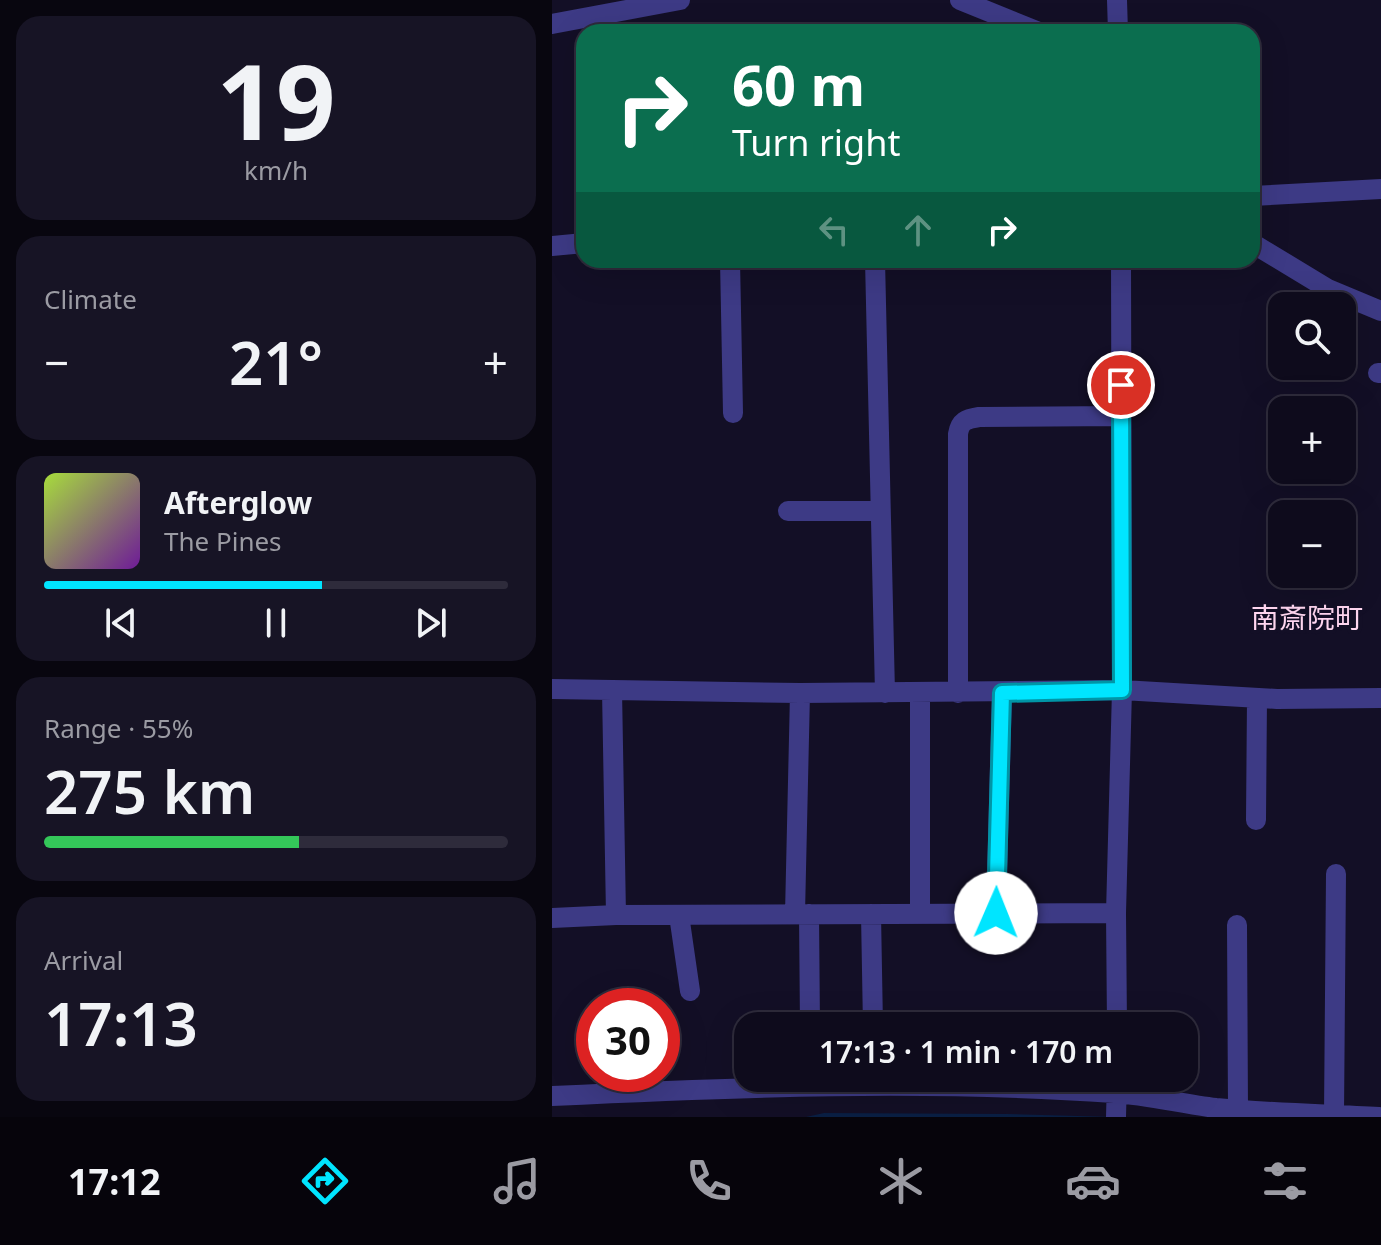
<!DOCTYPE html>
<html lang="en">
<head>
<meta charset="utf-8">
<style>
  :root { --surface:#0e0b1c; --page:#171425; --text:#f1f3f6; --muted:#9b9ba3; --line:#2e2b3b; --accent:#00e5ff }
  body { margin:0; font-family:"Noto Sans","Noto Sans JP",sans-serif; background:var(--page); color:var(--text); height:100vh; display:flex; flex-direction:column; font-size:30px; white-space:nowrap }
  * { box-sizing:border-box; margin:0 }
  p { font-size:26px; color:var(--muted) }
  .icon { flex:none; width:44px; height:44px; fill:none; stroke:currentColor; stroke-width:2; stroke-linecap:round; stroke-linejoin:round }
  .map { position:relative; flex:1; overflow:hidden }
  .sheet { display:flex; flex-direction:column; gap:16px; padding:16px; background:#08060f; width:552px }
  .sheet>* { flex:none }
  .hud { position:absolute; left:24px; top:24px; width:684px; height:244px; border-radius:24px; box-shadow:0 8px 32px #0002,0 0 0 2px var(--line); background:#0b6e4f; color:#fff; overflow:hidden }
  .tools { position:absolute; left:716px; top:292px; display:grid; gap:16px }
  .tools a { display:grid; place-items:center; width:88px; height:88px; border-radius:16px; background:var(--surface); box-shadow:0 8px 32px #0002,0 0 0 2px var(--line); font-size:40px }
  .speed { position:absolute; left:24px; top:988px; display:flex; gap:16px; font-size:40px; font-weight:700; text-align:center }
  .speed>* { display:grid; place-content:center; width:104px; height:104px; border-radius:50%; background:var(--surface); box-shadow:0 8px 32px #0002,0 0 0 2px var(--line); line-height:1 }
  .speed .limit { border:12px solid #d22; background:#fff; color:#111 }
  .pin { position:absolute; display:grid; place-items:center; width:68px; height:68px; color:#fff; margin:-34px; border:4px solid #fff; border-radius:50%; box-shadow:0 2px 8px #0007 }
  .me { position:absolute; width:88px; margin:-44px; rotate:1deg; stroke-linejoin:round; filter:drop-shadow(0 0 6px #0008) }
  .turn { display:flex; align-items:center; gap:28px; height:168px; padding:0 24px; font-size:36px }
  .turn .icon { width:104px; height:104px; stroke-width:2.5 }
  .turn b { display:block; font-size:56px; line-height:68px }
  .lanes { display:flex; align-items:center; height:76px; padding:0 24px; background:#0003; justify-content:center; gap:40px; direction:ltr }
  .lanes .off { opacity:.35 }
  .big { font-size:60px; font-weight:600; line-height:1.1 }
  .sheet .card { flex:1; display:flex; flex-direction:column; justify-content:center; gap:12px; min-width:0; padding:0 28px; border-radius:24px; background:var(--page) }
  .sheet .dial { align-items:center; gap:0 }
  .dial b { font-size:104px; line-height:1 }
  .song { display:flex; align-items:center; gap:24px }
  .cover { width:96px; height:96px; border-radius:12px; background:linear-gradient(135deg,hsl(80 70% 55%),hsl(280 70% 35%)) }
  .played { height:8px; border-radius:4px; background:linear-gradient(90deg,var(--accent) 60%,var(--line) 60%) }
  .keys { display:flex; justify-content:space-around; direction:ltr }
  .heat { display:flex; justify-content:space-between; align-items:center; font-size:44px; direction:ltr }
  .charge { height:12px; border-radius:6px; background:linear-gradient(90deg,#34c759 55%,var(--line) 0) }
  .trip { position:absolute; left:182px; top:1012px; width:464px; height:80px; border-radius:24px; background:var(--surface); box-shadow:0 8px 32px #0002,0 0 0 2px var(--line); font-weight:600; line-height:80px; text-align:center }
  .tab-bar { display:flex; height:128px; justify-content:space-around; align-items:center; background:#06040b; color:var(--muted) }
  .tab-bar .icon { width:56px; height:56px }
  .tab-bar .on { color:var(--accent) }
  .tab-bar b { font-size:36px; color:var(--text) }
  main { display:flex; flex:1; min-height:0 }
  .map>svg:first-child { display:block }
  .water { fill:#0a1f44 }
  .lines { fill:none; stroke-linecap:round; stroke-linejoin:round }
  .street { stroke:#3d3a85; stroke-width:20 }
  .route-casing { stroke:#0095a6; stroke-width:20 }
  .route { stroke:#00e5ff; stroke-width:14 }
  .labels { text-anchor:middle; stroke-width:8; stroke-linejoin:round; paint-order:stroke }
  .quarter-label { font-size:28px; fill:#ffd6f0; stroke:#130f26 }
</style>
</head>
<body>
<main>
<section class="sheet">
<div class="card dial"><b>19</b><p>km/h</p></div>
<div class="card"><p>Climate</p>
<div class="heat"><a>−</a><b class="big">21°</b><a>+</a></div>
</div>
<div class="card">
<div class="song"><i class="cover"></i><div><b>Afterglow</b><p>The Pines</p></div></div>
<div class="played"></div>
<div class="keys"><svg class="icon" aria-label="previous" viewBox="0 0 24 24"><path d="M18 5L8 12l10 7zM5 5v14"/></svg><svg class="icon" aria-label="pause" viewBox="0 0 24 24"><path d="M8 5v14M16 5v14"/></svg><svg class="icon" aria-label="next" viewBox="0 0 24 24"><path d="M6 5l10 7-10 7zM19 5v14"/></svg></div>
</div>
<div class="card"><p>Range · 55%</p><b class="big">275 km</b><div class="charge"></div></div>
<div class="card"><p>Arrival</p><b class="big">17:13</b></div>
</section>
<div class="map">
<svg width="829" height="1117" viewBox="0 0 829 1117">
  <rect width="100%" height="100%" fill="#130f26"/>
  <!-- water -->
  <path class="water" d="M272,1113L455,1114L562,1117H254Z"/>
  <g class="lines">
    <!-- street -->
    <path class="street" d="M408,0L487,32
      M565,0L566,32
      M0,24L128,0
      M700,196L829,189
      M700,243L776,289L829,311
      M0,246L32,243
      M178,260L181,413
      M323,260L333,693
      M826,373H829
      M236,511H328
      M0,689L248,693L570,690L725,699L829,698
      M60,690L64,915
      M368,693V914
      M406,693V434C408,421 414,419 427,417L569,416
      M704,820L705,698
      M444,913L450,693
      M243,914L248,693
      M257,914L258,1026
      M319,914L321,1026
      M127,915L138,991
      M0,918L64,915L564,913
      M685,925L686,1109
      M565,1026L564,913L570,690L569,260
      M0,1096C187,1087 375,1080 562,1093C596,1095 630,1104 664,1108C718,1113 773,1114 827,1117
      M782,1115L784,874
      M564,1117L565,1078"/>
  </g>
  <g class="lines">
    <defs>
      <path id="route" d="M444,913L450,693L570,690L569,385"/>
    </defs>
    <!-- route casing -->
    <use href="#route" class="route-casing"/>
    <!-- route -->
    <use href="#route" class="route"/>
  </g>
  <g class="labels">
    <!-- quarter labels -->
    <g class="quarter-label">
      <text x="755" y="628">南斎院町</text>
    </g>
  </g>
</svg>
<div class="tools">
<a><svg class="icon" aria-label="search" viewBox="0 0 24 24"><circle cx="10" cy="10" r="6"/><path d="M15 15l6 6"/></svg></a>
<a>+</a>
<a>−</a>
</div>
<div class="speed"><div class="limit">30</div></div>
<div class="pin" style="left:569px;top:385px;background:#d93025"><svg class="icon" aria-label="arrive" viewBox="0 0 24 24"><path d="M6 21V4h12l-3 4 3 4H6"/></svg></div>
<svg class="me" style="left:444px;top:913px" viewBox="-20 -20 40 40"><circle r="19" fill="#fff"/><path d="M0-13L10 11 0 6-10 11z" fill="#00e5ff"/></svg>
<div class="trip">17:13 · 1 min · 170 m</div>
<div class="hud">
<div class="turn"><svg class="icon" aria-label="right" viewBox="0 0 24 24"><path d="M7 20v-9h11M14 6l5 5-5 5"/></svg><div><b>60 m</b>Turn right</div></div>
<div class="lanes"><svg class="icon off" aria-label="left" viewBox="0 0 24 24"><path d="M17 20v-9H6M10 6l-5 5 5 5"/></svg><svg class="icon off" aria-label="ahead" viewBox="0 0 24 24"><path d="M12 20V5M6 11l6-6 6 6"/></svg><svg class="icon" aria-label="right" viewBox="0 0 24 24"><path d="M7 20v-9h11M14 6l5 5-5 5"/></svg></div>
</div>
</div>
</main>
<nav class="tab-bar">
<b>17:12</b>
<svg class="icon on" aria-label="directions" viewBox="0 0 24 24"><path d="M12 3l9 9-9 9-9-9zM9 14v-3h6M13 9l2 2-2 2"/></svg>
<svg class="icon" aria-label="music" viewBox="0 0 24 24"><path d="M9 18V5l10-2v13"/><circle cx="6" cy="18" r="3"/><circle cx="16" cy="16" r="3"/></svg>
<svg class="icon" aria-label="phone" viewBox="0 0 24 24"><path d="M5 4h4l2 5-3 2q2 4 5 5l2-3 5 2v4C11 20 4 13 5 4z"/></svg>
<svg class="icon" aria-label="climate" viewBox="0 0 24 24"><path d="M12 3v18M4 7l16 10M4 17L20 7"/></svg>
<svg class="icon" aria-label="car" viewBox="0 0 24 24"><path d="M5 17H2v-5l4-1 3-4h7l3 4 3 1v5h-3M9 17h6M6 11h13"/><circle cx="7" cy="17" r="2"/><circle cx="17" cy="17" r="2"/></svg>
<svg class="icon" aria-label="filters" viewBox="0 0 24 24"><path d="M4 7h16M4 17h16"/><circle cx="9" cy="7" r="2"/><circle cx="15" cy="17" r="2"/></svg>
</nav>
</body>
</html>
